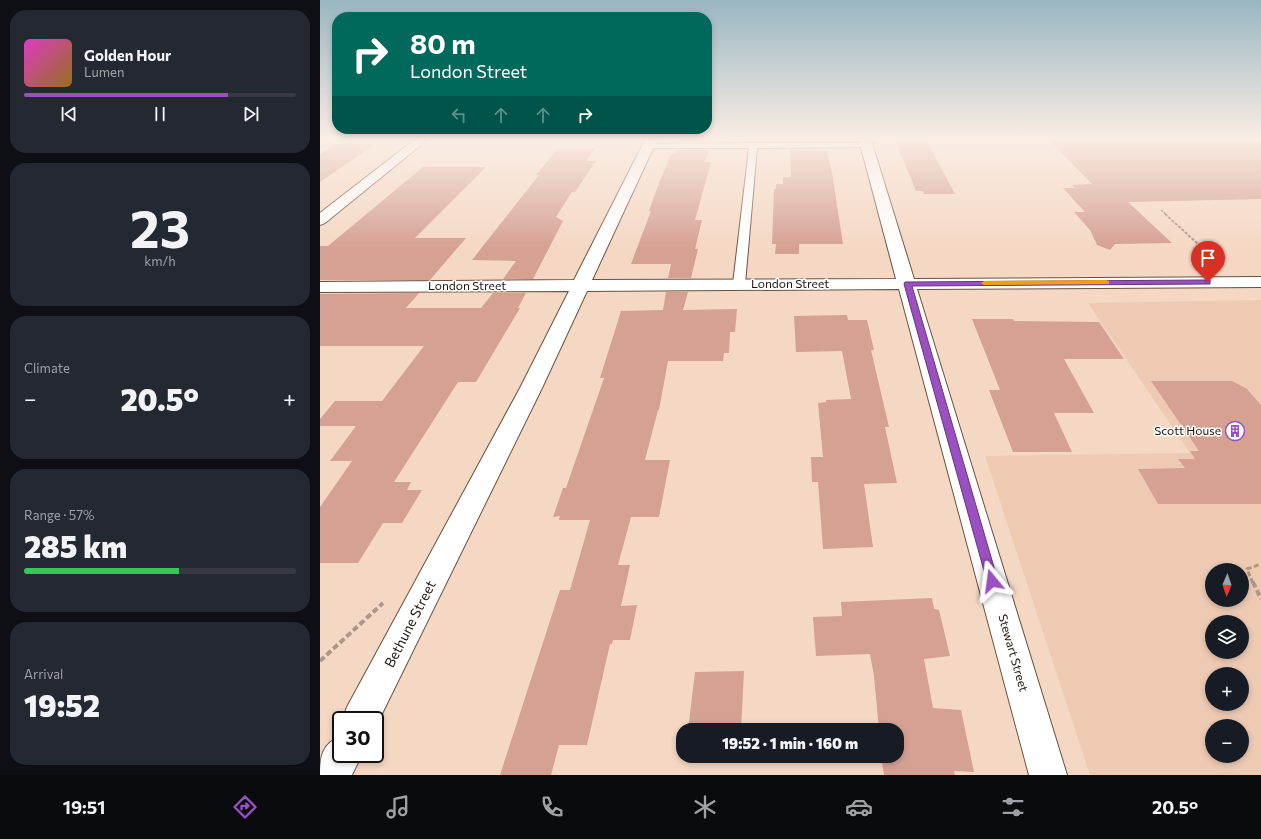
<!DOCTYPE html>
<html lang="en">
<head>
<meta charset="utf-8">
<style>
  :root { --surface:#171b24; --page:#242831; --text:#f1f3f6; --muted:#9ea1a6; --line:#363941; --accent:#9b50c2 }
  body { margin:0; font-family:Commissioner,sans-serif; background:var(--page); color:var(--text); height:100vh; display:flex; flex-direction:column; font-size:15px; white-space:nowrap }
  * { box-sizing:border-box; margin:0 }
  p { font-size:13px; color:var(--muted) }
  .icon { flex:none; width:22px; height:22px; fill:none; stroke:currentColor; stroke-width:2; stroke-linecap:round; stroke-linejoin:round }
  .map { position:relative; flex:1; overflow:hidden }
  .panel { display:flex; flex-direction:column; gap:10px; padding:10px; background:#0d0f14; width:320px }
  .panel>* { flex:none }
  .guide { position:absolute; left:12px; top:12px; width:380px; height:122px; border-radius:16px; box-shadow:0 2px 6px #0003; background:#00695c; color:#fff; overflow:hidden }
  .needle { width:26px; rotate:182deg }
  .tools { position:absolute; left:885px; top:563px; display:grid; gap:8px }
  .tools a { display:grid; place-items:center; width:44px; height:44px; border-radius:50%; background:var(--surface); box-shadow:0 2px 6px #0003; font-size:20px }
  .speed { position:absolute; left:12px; top:711px; display:flex; gap:8px; font-size:20px; font-weight:700; text-align:center }
  .speed>* { display:grid; place-content:center; width:52px; height:52px; border-radius:50%; background:var(--surface); box-shadow:0 2px 6px #0003; line-height:1 }
  .speed .limit { border:2px solid #111; border-radius:6px; background:#fff; color:#111 }
  .pin { position:absolute; display:grid; place-items:center; width:34px; height:34px; color:#fff; margin:-41px -17px; border-radius:50% 50% 50% 0; rotate:-45deg; box-shadow:0 0 4px #0007 }
  .pin .icon { rotate:45deg }
  .me { position:absolute; width:44px; margin:-22px; rotate:344deg; stroke-linejoin:round; filter:drop-shadow(0 0 3px #0008) }
  .turn { display:flex; align-items:center; gap:14px; height:84px; padding:0 12px; font-size:18px }
  .turn .icon { width:52px; height:52px; stroke-width:2.5 }
  .turn b { display:block; font-size:28px; line-height:34px }
  .lanes { display:flex; align-items:center; height:38px; padding:0 12px; background:#0003; justify-content:center; gap:20px; direction:ltr }
  .lanes .off { opacity:.35 }
  .big { font-size:30px; font-weight:800; line-height:1.1 }
  .panel .tile { flex:1; display:flex; flex-direction:column; justify-content:center; gap:6px; min-width:0; padding:0 14px; border-radius:16px; background:var(--page) }
  .panel .dial { align-items:center; gap:0 }
  .dial b { font-size:52px; line-height:1 }
  .song { display:flex; align-items:center; gap:12px }
  .cover { width:48px; height:48px; border-radius:6px; background:linear-gradient(135deg,hsl(310 70% 55%),hsl(40 70% 35%)) }
  .played { height:4px; border-radius:2px; background:linear-gradient(90deg,var(--accent) 75%,var(--line) 75%) }
  .keys { display:flex; justify-content:space-around; direction:ltr }
  .heat { display:flex; justify-content:space-between; align-items:center; font-size:22px; direction:ltr }
  .charge { height:6px; border-radius:3px; background:linear-gradient(90deg,#34c759 57%,var(--line) 0) }
  .trip { position:absolute; left:356px; top:723px; width:228px; height:40px; border-radius:16px; background:var(--surface); box-shadow:0 2px 6px #0003; font-weight:800; line-height:40px; text-align:center }
  .menu { display:flex; height:64px; justify-content:space-around; align-items:center; background:#090b0e; color:var(--muted) }
  .menu .icon { width:28px; height:28px }
  .menu .on { color:var(--accent) }
  .menu b { font-size:18px; color:var(--text) }
  main { display:flex; flex:1; min-height:0 }
  .map>svg:first-child { display:block }
  .built { fill:#eecab3; fill-rule:evenodd }
  .building { fill:#d5a193 }
  .lines { fill:none; stroke-linecap:round; stroke-linejoin:round }
  .lane-casing { stroke:#695140; stroke-width:2 }
  .street-casing { stroke:#695140; stroke-width:2 }
  .secondary-casing { stroke:#695140; stroke-width:2 }
  .path-far3 { stroke:#ad9787; stroke-width:1.5; stroke-dasharray:2.5 1; stroke-linecap:butt }
  .path-far2 { stroke:#ad9787; stroke-width:2; stroke-dasharray:3 1.5; stroke-linecap:butt }
  .path-far1 { stroke:#ad9787; stroke-width:3; stroke-dasharray:5 2.5; stroke-linecap:butt }
  .path { stroke:#ad9787; stroke-width:4; stroke-dasharray:6 3; stroke-linecap:butt }
  .lane { fill:#fff; fill-rule:evenodd }
  .street { fill:#fff; fill-rule:evenodd }
  .secondary { fill:#fff; fill-rule:evenodd }
  .route { fill:#9b50c2; stroke:#65347e }
  .slow { fill:#f59e0b }
  .labels { text-anchor:middle; stroke-width:3; stroke-linejoin:round; paint-order:stroke }
  .street-label { font-size:12px; fill:#1d130c; stroke:#fff }
  .poi-label { font-size:12px; fill:#1d130c; stroke:#fff; text-anchor:end }
  .near-street-label { font-size:14px; fill:#1d130c; stroke:#fff }
</style>
</head>
<body>
<main>
<section class="panel">
<div class="tile">
<div class="song"><i class="cover"></i><div><b>Golden Hour</b><p>Lumen</p></div></div>
<div class="played"></div>
<div class="keys"><svg class="icon" aria-label="previous" viewBox="0 0 24 24"><path d="M18 5L8 12l10 7zM5 5v14"/></svg><svg class="icon" aria-label="pause" viewBox="0 0 24 24"><path d="M8 5v14M16 5v14"/></svg><svg class="icon" aria-label="next" viewBox="0 0 24 24"><path d="M6 5l10 7-10 7zM19 5v14"/></svg></div>
</div>
<div class="tile dial"><b>23</b><p>km/h</p></div>
<div class="tile"><p>Climate</p>
<div class="heat"><a>−</a><b class="big">20.5°</b><a>+</a></div>
</div>
<div class="tile"><p>Range · 57%</p><b class="big">285 km</b><div class="charge"></div></div>
<div class="tile"><p>Arrival</p><b class="big">19:52</b></div>
</section>
<div class="map">
<svg width="941" height="775" viewBox="0 0 941 775">
  <rect width="100%" height="100%" fill="#f5d8c4"/>
  <!-- built -->
  <path class="built" d="M941,300V775H770L665,456L870,453L768,303ZM892,570H922V600H892ZM892,622H922V652H892ZM892,674H922V704H892ZM892,726H922V756H892Z"/>
  <!-- building -->
  <path class="building" d="M575,140H606L635,194H604L603,191H596Z
    M729,140H941V199L808,202L852,243L795,244L790,250L777,245L770,230L754,212H765L743,188H755L752,185L772,184Z
    M15,144H55L0,182V154Z
    M238,148H275L266,161H276L255,192H252L236,217L243,221L213,279H183L196,261L152,260L219,175H216Z
    M357,150H389L385,162H391L375,220H382L375,249H378L371,278H348L351,264H311L331,211H329L339,183L351,154H355Z
    M470,150L507,151L512,173L523,244H479V254H455L456,244H452L454,189H456V184H463V177H471Z
    M103,167H166L95,238H146L110,280H0V246H8Z
    M346,292H368L363,310L417,309L415,332H410L409,353H404L403,361H348L339,410H338L325,460H350L339,517H311L298,565H310L301,606L317,605L310,640H293L292,644H290L267,745H239L231,775H180L240,590H250L270,520H239L240,516L233,517L243,488H246L284,378H280L301,311L343,310Z
    M99,293L86,308H161L173,293H206L198,308H200L156,382H138L74,482H91L87,490H102L82,523H63L38,563H0V507L32,461H10L36,426H0V419L15,401H62L104,346H0V294Z
    M527,315L528,320H547L554,350H551L569,427H565L577,483L544,484L553,547L503,549L498,482H492L491,457H503L498,403L506,402V400L531,399L522,351L476,352L474,316Z
    M652,319H693L694,321L779,322L804,359H744L774,413H734L752,452H693L669,390H680Z
    M831,381H912L927,389L941,405V504H838L818,469L865,468L858,459H875L870,451H879Z
    M612,598L614,609L619,610L630,656L604,659L613,708L641,710L654,772L634,771L635,775H564L561,756H577V730H559L554,676L550,654L496,656L493,617L522,616L521,602Z
    M424,671L421,730H368L375,672Z"/>
  <g class="lines">
    <defs>
      <path id="lane" d="M433,143H546L550,145L546,147L437,148L425,284L423,286H415L413,284L429,148H328L324,146L328,144Z"/>
      <path id="street" d="M325,140H337L272,280L576,279L539,140H551L594,279L941,277V287L597,289L747,775H709L579,289L267,291L222,388L55,728V720H22L27,707L200,388L249,291L0,292V282L254,280Z
        M21,736V754H42L32,775H0C0,756 2,744 21,736Z"/>
      <path id="secondary" d="M94,140H107L5,223L0,225V213Z"/>
    </defs>
    <!-- lane casing -->
    <use href="#lane" class="lane-casing"/>
    <!-- street casing -->
    <use href="#street" class="street-casing"/>
    <!-- secondary casing -->
    <use href="#secondary" class="secondary-casing"/>
    <!-- path-far3 -->
    <path class="path-far3" d="M841,210L847,215"/>
    <!-- path-far2 -->
    <path class="path-far2" d="M845,214L897,261"/>
    <!-- path-far1 -->
    <path class="path-far1" d="M933,583L927,569L941,564"/>
    <!-- path -->
    <path class="path" d="M933,582L941,599
      M0,661L63,603"/>
    <!-- lane -->
    <use href="#lane" class="lane"/>
    <!-- street -->
    <use href="#street" class="street"/>
    <!-- secondary -->
    <use href="#secondary" class="secondary"/>
  </g>
  <!-- sky -->
  <linearGradient id="sky" x2="0" y2="1"><stop stop-color="#99b6c1"/><stop offset="0.56" stop-color="#faede4"/><stop offset="1" stop-color="#faede4" stop-opacity="0"/></linearGradient>
  <rect width="941" height="248" fill="url(#sky)"/>
  <!-- route -->
  <path class="route" d="M888,280H890V284L592,286L678,581L676,585L672,587L668,585L584,284L585,282Z"/>
  <!-- slow -->
  <path class="slow" d="M786,280L789,281V284L664,285L661,283L664,281Z"/>
  <!-- icons -->
  <defs>
    <symbol id="building-ring" viewBox="-11 -11 22 22"><circle r="9.5" fill="#fff" stroke="#9b50c2" stroke-width="1.5"/><path d="M-4-6H4V6H1V3H-1V6H-4ZM-2.5-4.3h1.7v1.8h-1.7ZM.8-4.3h1.7v1.8H.8ZM-2.5-1h1.7V.8h-1.7ZM.8-1h1.7V.8H.8Z" fill="#9b50c2"/></symbol>
  </defs>
  <g fill-rule="evenodd">
    <use href="#building-ring" x="904" y="420" width="22" height="22"/>
  </g>
  <g class="labels">
    <!-- street labels -->
    <g class="street-label">
      <text x="470" y="288">London Street</text>
      <text x="147" y="290">London Street</text>
      <text transform="translate(693 653) rotate(74)" y="4">Stewart Street</text>
    </g>
    <!-- poi labels -->
    <g class="poi-label">
      <text x="901" y="435">Scott House</text>
    </g>
    <!-- near-street labels -->
    <g class="near-street-label">
      <text transform="translate(90 624) rotate(-63)" y="5">Bethune Street</text>
    </g>
  </g>
</svg>
<div class="tools">
<a><svg class="needle" viewBox="-14 -14 28 28"><path d="M0-13l5 13h-10z" fill="#e53935"/><path d="M0 13l5-13h-10z" fill="#9ea1a6"/></svg></a>
<a><svg class="icon" aria-label="layers" viewBox="0 0 24 24"><path d="M12 4l9 5-9 5-9-5zM3 14l9 5 9-5"/></svg></a>
<a>+</a>
<a>−</a>
</div>
<div class="speed"><div class="limit">30</div></div>
<div class="pin" style="left:888px;top:282px;background:#d93025"><svg class="icon" aria-label="arrive" viewBox="0 0 24 24"><path d="M6 21V4h12l-3 4 3 4H6"/></svg></div>
<svg class="me" style="left:672px;top:581px" viewBox="-20 -20 40 40"><path d="M0-17L14 15 0 8-14 15z" fill="#9b50c2" stroke="#fff" stroke-width="4"/></svg>
<div class="trip">19:52 · 1 min · 160 m</div>
<div class="guide">
<div class="turn"><svg class="icon" aria-label="right" viewBox="0 0 24 24"><path d="M7 20v-9h11M14 6l5 5-5 5"/></svg><div><b>80 m</b>London Street</div></div>
<div class="lanes"><svg class="icon off" aria-label="left" viewBox="0 0 24 24"><path d="M17 20v-9H6M10 6l-5 5 5 5"/></svg><svg class="icon off" aria-label="ahead" viewBox="0 0 24 24"><path d="M12 20V5M6 11l6-6 6 6"/></svg><svg class="icon off" aria-label="ahead" viewBox="0 0 24 24"><path d="M12 20V5M6 11l6-6 6 6"/></svg><svg class="icon" aria-label="right" viewBox="0 0 24 24"><path d="M7 20v-9h11M14 6l5 5-5 5"/></svg></div>
</div>
</div>
</main>
<nav class="menu">
<b>19:51</b>
<svg class="icon on" aria-label="directions" viewBox="0 0 24 24"><path d="M12 3l9 9-9 9-9-9zM9 14v-3h6M13 9l2 2-2 2"/></svg>
<svg class="icon" aria-label="music" viewBox="0 0 24 24"><path d="M9 18V5l10-2v13"/><circle cx="6" cy="18" r="3"/><circle cx="16" cy="16" r="3"/></svg>
<svg class="icon" aria-label="phone" viewBox="0 0 24 24"><path d="M5 4h4l2 5-3 2q2 4 5 5l2-3 5 2v4C11 20 4 13 5 4z"/></svg>
<svg class="icon" aria-label="climate" viewBox="0 0 24 24"><path d="M12 3v18M4 7l16 10M4 17L20 7"/></svg>
<svg class="icon" aria-label="car" viewBox="0 0 24 24"><path d="M5 17H2v-5l4-1 3-4h7l3 4 3 1v5h-3M9 17h6M6 11h13"/><circle cx="7" cy="17" r="2"/><circle cx="17" cy="17" r="2"/></svg>
<svg class="icon" aria-label="filters" viewBox="0 0 24 24"><path d="M4 7h16M4 17h16"/><circle cx="9" cy="7" r="2"/><circle cx="15" cy="17" r="2"/></svg>
<b>20.5°</b>
</nav>
</body>
</html>
